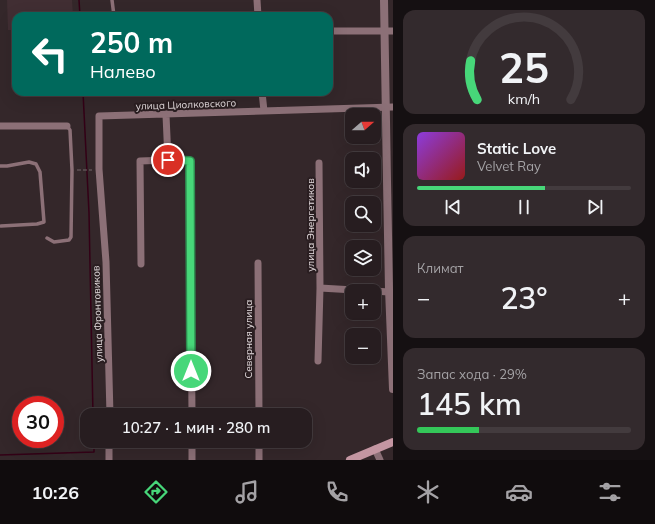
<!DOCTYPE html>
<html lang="ru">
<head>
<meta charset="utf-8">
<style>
  :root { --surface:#271d20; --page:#332a2d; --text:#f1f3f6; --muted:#a4a2a5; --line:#433b3e; --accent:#47d779 }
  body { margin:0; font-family:Mulish,sans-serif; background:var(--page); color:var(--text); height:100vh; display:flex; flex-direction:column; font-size:15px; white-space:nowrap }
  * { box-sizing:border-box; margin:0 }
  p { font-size:13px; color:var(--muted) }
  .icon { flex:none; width:22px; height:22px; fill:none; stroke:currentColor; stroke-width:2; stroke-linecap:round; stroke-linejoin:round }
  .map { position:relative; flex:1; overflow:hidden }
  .panel { display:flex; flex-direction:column; gap:10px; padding:10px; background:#151012; width:262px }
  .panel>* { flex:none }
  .banner { position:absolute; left:12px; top:12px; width:321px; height:84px; border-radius:12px; box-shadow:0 4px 16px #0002,0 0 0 1px var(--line); background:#00695c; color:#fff; overflow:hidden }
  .needle { width:26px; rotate:70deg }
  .buttons { position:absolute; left:345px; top:108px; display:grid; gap:8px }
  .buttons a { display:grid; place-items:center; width:36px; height:36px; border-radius:8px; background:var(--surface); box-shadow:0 4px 16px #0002,0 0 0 1px var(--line); font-size:20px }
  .speed { position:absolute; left:12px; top:396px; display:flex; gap:8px; font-size:20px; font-weight:700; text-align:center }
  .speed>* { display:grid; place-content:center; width:52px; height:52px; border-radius:50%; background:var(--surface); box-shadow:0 4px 16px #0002,0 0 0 1px var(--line); line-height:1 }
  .speed .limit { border:6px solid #d22; background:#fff; color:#111 }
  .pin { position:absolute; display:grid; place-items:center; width:34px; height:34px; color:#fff; margin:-17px; border:2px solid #fff; border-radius:50%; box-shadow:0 1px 4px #0007 }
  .me { position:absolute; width:44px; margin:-22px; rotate:0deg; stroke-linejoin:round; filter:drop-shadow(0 0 3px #0008) }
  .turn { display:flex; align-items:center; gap:14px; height:84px; padding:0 12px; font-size:18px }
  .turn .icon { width:52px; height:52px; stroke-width:2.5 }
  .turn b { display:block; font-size:28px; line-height:34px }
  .big { font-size:30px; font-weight:600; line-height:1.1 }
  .panel .tile { flex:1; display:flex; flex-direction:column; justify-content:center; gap:6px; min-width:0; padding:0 14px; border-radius:12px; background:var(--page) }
  .panel .dial { align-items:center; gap:0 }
  .dial svg { height:104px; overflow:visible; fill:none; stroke:var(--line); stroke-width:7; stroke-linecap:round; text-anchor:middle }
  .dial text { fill:var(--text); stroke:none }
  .song { display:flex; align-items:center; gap:12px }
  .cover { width:48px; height:48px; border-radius:6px; background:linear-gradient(135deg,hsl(270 70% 55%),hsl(0 70% 35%)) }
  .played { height:4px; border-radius:2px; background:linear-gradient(90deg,var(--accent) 60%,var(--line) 60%) }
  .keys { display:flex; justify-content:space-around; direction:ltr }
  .heat { display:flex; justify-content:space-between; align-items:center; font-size:22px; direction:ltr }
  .charge { height:6px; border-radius:3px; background:linear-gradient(90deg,#34c759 29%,var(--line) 0) }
  .trip { position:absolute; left:80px; top:408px; width:232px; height:40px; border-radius:12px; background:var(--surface); box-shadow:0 4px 16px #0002,0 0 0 1px var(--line); font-weight:600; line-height:40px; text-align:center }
  .tabs { display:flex; height:64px; justify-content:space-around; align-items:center; background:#100c0d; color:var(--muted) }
  .tabs .icon { width:28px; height:28px }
  .tabs .on { color:var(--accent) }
  .tabs b { font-size:18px; color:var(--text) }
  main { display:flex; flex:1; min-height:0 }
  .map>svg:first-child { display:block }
  .built { fill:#412e33 }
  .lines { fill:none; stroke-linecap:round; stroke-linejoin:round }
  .stream { stroke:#330016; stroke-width:1.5 }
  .path { stroke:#726769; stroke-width:1; stroke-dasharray:4 2; stroke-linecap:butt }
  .service { stroke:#8c7077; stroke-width:3.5 }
  .minor { stroke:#8c7077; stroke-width:7 }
  .tertiary { stroke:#8c7077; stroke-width:8 }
  .secondary { stroke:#c496a2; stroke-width:8 }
  .route-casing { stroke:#2e8c4f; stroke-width:10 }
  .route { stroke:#47d779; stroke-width:7 }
  .labels { text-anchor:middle; stroke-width:4; stroke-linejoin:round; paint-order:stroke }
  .street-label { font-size:10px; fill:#e4dcde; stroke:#2a1e21 }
</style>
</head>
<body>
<main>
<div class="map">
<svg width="393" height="460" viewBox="0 0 393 460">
  <rect width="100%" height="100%" fill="#34272a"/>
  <!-- built -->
  <path class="built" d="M7,0H72L73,16H16V30H8Z"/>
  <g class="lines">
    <!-- stream -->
    <path class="stream" d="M79,0L80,16
      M83,92L89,213L93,415
      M0,455L94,452V441"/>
    <!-- path -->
    <path class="path" d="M77,170H92"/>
    <!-- service -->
    <path class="service" d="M112,0L114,16
      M0,166H7L29,162L36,164L40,172L44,222L37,224L1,226
      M47,238L54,242L69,240L71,237L72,170L70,130L67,126"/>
    <!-- minor -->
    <path class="minor" d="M257,0L258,16
      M329,31H393
      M262,92L264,111
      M166,115L168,160L190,161L192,415
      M0,126H67
      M258,263L259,415
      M141,264L140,161L168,160
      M320,288L371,291
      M374,291L389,292
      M318,361L320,288L319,163
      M110,415L106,262L99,169V116L393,107
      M192,441V460
      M259,441V460
      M375,449L380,460
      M109,460V441"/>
    <!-- tertiary -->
    <path class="tertiary" d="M384,0L387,181L389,289L393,389"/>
    <!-- secondary -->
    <path class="secondary" d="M350,460L393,442"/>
  </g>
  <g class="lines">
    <defs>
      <path id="route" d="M168,160L190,161L191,371"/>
    </defs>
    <!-- route casing -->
    <use href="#route" class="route-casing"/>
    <!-- route -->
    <use href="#route" class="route"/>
  </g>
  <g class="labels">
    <!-- street labels -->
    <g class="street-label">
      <text transform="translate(186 104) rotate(-2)" y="4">улица Циолковского</text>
      <text transform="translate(310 225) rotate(-90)" y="4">улица Энергетиков</text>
      <text transform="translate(97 314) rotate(-92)" y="4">улица Фронтовиков</text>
      <text transform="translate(248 339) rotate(-90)" y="4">Северная улица</text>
    </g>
  </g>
</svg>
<div class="buttons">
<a><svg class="needle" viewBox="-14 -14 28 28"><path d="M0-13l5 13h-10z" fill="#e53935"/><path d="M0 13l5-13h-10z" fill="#a4a2a5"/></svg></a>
<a><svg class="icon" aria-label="sound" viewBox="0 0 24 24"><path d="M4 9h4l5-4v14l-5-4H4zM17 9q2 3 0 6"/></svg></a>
<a><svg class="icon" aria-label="search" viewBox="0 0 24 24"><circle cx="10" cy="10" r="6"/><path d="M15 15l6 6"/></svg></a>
<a><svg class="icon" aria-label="layers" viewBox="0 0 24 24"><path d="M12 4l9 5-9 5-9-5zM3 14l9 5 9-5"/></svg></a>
<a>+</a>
<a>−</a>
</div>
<div class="speed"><div class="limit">30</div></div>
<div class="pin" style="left:168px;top:160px;background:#d93025"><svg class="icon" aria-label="arrive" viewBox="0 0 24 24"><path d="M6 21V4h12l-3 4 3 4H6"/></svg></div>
<svg class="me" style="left:191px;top:371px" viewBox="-20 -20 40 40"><circle r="17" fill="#47d779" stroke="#fff" stroke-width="3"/><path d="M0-11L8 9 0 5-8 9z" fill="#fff"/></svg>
<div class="trip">10:27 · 1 мин · 280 m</div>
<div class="banner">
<div class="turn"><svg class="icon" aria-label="left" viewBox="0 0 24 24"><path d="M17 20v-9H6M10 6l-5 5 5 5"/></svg><div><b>250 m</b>Налево</div></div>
</div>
</div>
<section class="panel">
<div class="tile dial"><svg viewBox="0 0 100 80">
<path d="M14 69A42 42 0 1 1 86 69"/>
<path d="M14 69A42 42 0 0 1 9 39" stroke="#47d779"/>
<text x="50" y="56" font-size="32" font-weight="700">25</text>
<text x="50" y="72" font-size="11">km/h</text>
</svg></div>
<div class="tile">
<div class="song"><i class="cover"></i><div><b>Static Love</b><p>Velvet Ray</p></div></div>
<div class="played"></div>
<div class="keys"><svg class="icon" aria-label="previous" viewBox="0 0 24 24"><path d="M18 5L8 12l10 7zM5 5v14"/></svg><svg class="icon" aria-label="pause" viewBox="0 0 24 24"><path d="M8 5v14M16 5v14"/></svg><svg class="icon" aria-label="next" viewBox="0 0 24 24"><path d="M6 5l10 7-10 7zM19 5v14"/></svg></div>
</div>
<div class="tile"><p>Климат</p>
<div class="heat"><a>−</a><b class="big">23°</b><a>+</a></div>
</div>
<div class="tile"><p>Запас хода · 29%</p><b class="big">145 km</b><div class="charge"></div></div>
</section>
</main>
<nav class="tabs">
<b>10:26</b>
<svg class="icon on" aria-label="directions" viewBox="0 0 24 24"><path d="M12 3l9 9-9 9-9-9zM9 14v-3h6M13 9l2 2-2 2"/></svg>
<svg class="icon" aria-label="music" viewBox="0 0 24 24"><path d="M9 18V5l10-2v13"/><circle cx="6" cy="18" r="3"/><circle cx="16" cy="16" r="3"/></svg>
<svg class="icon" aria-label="phone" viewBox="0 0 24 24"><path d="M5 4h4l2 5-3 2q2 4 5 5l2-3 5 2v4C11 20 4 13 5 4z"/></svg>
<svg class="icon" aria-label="climate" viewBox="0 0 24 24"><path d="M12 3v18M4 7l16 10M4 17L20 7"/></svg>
<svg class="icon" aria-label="car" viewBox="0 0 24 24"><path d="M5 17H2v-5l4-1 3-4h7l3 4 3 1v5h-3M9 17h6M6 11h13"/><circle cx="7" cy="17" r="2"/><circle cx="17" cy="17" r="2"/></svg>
<svg class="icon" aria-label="filters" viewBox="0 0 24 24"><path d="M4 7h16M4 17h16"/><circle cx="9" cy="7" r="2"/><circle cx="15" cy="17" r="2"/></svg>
</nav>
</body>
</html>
